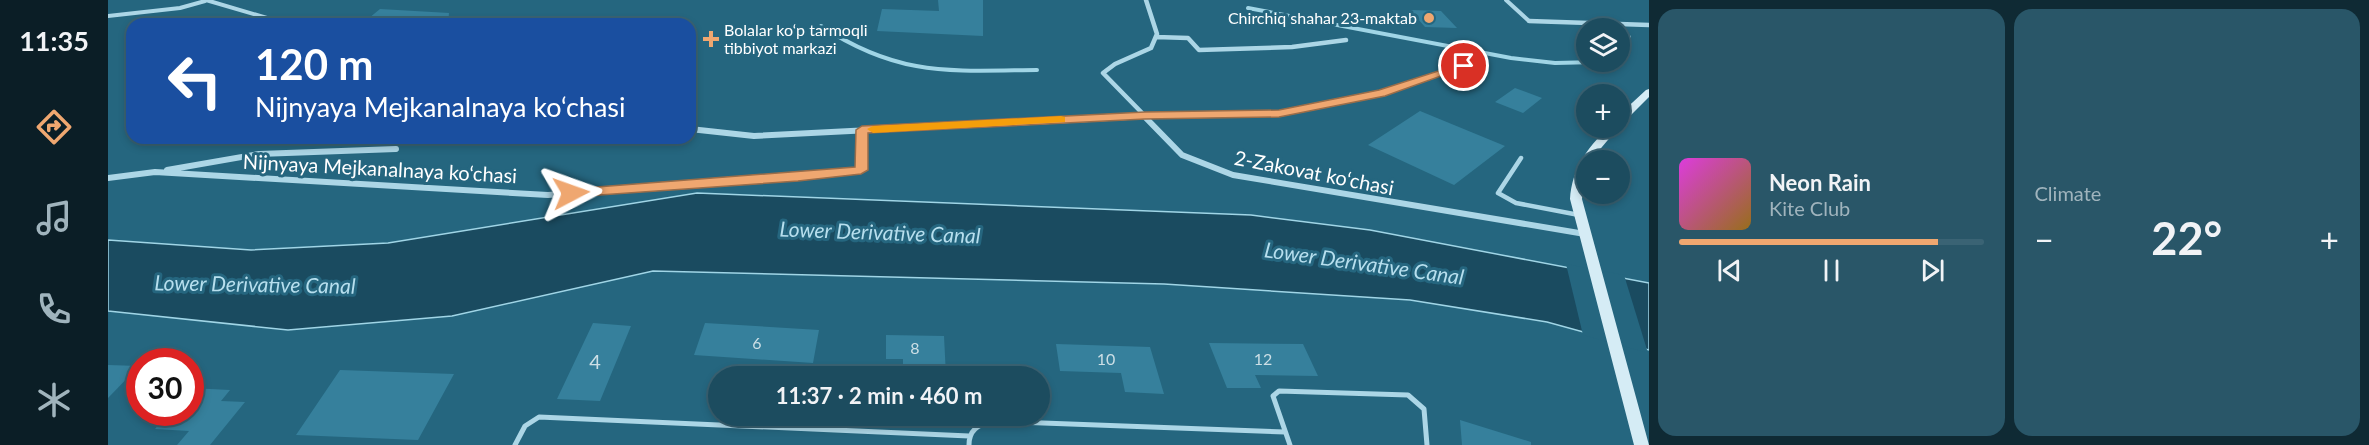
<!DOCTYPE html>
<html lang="en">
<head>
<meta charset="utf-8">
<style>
  :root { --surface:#1c4c5f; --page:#295668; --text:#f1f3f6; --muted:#a0b4bd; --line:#3a6374; --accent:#efa770 }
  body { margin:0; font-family:Lato,sans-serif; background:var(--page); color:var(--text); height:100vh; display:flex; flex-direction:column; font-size:22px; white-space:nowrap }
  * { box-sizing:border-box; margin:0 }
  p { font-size:20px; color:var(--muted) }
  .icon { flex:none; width:33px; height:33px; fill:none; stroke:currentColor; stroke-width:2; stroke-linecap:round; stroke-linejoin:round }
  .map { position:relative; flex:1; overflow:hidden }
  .panel { display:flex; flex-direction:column; gap:9px; padding:9px; background:#0f2a34; width:720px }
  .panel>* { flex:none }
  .hud { position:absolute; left:18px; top:18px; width:570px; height:126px; border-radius:18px; box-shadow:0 3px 9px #0003,0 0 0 2px var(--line); background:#1a4fa0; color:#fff; overflow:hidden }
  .fabs { position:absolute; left:1468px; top:18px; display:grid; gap:12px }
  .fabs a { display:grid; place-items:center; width:54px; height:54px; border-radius:50%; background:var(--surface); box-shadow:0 3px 9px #0003,0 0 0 2px var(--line); font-size:30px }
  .speed { position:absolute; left:18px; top:348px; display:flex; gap:12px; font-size:30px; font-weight:700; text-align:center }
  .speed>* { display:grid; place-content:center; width:78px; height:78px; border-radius:50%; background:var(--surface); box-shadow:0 3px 9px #0003,0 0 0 2px var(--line); line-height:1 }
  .speed .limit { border:9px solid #d22; background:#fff; color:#111 }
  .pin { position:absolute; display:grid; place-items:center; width:51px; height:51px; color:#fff; margin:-26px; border:3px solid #fff; border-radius:50%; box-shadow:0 2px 6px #0007 }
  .me { position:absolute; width:66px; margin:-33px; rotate:86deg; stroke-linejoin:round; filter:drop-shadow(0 0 4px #0008) }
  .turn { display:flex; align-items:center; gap:21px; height:126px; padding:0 30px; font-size:27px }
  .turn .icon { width:78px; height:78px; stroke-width:2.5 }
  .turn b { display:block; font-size:42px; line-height:51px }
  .big { font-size:45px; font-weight:700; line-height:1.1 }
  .panel .widget { flex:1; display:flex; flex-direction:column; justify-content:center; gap:9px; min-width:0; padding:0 21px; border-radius:18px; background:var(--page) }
  .song { display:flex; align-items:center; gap:18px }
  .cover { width:72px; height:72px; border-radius:9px; background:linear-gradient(135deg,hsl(300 70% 55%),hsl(40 70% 35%)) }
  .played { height:6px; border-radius:3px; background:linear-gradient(90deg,var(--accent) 85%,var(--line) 85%) }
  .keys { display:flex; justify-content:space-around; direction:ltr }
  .heat { display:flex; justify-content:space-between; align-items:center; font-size:33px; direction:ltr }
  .panel .tiles { flex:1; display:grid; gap:9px; grid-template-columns:repeat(2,1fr) }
  .trip { position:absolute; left:600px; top:366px; width:342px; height:60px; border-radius:30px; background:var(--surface); box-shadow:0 3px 9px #0003,0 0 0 2px var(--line); font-weight:700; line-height:60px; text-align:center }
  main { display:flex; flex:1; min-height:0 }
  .menu { display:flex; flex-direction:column; width:108px; justify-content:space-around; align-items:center; background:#0b1e26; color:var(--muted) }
  .menu .icon { width:42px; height:42px }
  .menu .active { color:var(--accent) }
  .menu b { font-size:27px; color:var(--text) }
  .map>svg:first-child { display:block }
  .water { fill:#1a4b60; stroke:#a0d5e6; stroke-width:1.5 }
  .pier { fill:#25667f }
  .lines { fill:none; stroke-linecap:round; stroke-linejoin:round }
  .stream { stroke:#a0d5e6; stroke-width:4 }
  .building { fill:#36809c }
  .service-far2 { stroke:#acd6e6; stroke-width:4 }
  .service-far1 { stroke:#acd6e6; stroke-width:4.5 }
  .service { stroke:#acd6e6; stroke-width:5 }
  .minor-far1 { stroke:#acd6e6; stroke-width:4.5 }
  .minor { stroke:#acd6e6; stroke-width:6 }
  .secondary { fill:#d5ecf5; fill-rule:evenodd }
  .route { fill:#efa770; stroke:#9b6d49; stroke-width:1.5 }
  .slow { fill:#f59e0b }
  .poi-dot { fill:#efa770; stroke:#25667f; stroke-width:2 }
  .labels { text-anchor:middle; stroke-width:6; stroke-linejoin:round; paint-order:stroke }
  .far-poi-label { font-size:16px; fill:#fff; stroke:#25667f; text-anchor:end }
  .number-label { font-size:16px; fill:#cddfe6 }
  .street-label { font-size:20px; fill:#fff; stroke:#25667f }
  .near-number-label { font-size:20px; fill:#cddfe6 }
  .water-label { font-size:21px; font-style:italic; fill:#b7dfee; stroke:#25667f }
</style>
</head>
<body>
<main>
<nav class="menu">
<b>11:35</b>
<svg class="icon active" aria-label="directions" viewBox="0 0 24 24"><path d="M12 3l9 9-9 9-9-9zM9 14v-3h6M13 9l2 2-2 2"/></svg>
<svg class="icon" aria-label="music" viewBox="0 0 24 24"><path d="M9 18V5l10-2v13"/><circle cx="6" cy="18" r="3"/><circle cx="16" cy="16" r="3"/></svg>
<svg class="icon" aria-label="phone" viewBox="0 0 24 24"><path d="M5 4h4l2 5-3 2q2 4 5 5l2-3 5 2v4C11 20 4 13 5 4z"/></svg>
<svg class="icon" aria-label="climate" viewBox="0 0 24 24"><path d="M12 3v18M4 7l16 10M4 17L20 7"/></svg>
</nav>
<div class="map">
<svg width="1541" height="445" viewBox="0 0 1541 445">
  <rect width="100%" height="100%" fill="#25667f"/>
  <!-- water -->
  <path class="water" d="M589,193L1143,215L1262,230L1541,283V350L1439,322L1302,300L1056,284L545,271L344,316L180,330L0,311V240L143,250L280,243Z"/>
  <!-- pier -->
  <path class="pier" d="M1458,264L1516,275L1540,353L1475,335Z"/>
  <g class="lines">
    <!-- stream -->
    <path class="stream" d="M1140,8L1403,58L1447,63L1489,62
      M713,26C791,77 841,71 929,70
      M1512,44L1521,37"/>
  </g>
  <!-- building -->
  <path class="building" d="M830,0H875V36L769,31L774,9L831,11Z
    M272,9L341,13L340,24L255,23Z
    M1302,10L1333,11L1349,28L1317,27Z
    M1407,88L1434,98L1415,113L1387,102Z
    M1312,111L1397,146L1346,185L1260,145Z
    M485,323L523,326L492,401L449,399Z
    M597,323L711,330L705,363L586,355Z
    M778,335L836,336L838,376H795V359H778Z
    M1101,343L1195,344L1210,376L1147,375L1153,388H1119Z
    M948,344L1042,347L1056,394L1017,392L1013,373L952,371Z
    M0,365L31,366L0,398Z
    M232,370L346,374L310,440L188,435Z
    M82,388L122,390L113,401L137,402L102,445H69L81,431L47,429L61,412H82Z
    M1352,420L1423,442V445H1354Z"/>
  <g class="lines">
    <!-- service-far2 -->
    <path class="service-far2" d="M98,0L169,21L191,24
      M1398,0L1421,21
      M0,16L72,8L97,1"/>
    <!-- service-far1 -->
    <path class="service-far1" d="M1413,158L1390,193L1408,203L1471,215"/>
    <!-- service -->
    <path class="service" d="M407,445L417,426L431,417L861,436
      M861,445C861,430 870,425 883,421L1177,432
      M1182,445L1165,396L1171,391L1300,395L1316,409L1319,445"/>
    <!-- minor-far1 -->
    <path class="minor-far1" d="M1421,21L1541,25
      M1048,37L1080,38L1091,50L1184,47L1238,40
      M1009,117L1171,113L1273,93L1356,66
      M1038,117L995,73L1007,64L1043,48L1049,34L1038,0"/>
    <!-- minor -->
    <path class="minor" d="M1036,116L1074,155L1125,175L1477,234
      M582,129L646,136L1039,116
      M59,170L151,154L288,149
      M0,178L47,172L440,195L753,170L754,130"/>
    <!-- secondary -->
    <path class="secondary" d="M1541,89V97L1516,122L1512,123V114L1538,90Z
      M1500,128H1510L1483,160H1479L1474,199L1541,445H1526L1462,199C1464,169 1479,148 1500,128Z"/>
  </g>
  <!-- route -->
  <path class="route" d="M1352,64L1361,66L1277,96L1171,117L1037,119L760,133V170L753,174L690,181L463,197L456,193L463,189L747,167L748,130L754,126L1037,112L1171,110L1271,90Z"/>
  <!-- slow -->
  <path class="slow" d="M953,116L957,117V122L765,133L759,129L765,126Z"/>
  <!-- markers -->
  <g class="poi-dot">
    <circle cx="1321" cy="18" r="6"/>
    <path d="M600 30h6v6h6v6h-6v6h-6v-6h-6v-6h6z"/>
  </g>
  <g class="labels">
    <!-- far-poi labels -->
    <g class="far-poi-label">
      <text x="1309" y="24">Chirchiq shahar 23-maktab</text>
      <text x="616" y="36" text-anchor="start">Bolalar ko‘p tarmoqli<tspan x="616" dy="18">tibbiyot markazi</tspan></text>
    </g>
    <!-- number labels -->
    <g class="number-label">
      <text x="649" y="349">6</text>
      <text x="807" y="354">8</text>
      <text x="998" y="365">10</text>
      <text x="1155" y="365">12</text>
    </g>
    <!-- street labels -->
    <g class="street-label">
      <text transform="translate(272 169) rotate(3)" y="7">Nijnyaya Mejkanalnaya ko‘chasi</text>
      <text transform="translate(1206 173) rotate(11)" y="7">2-Zakovat ko‘chasi</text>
    </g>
    <!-- near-number labels -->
    <g class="near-number-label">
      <text x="487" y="369">4</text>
    </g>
    <!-- water labels -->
    <g class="water-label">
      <text transform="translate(772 233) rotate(2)" y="7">Lower Derivative Canal</text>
      <text transform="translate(1256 264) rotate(8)" y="7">Lower Derivative Canal</text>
      <text transform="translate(147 285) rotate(1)" y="7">Lower Derivative Canal</text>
    </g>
  </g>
</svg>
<div class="fabs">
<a><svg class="icon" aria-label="layers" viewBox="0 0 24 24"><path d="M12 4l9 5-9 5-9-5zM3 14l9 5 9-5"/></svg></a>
<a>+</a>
<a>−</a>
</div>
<div class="speed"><div class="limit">30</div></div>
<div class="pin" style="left:1356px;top:66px;background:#d93025"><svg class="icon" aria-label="arrive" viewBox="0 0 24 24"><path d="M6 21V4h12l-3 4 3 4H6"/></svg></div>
<svg class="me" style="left:463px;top:193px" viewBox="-20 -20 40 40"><path d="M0-17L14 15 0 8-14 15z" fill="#efa770" stroke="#fff" stroke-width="4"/></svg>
<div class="trip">11:37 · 2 min · 460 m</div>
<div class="hud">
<div class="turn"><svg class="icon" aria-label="left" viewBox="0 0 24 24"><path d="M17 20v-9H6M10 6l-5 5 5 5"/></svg><div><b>120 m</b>Nijnyaya Mejkanalnaya ko‘chasi</div></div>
</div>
</div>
<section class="panel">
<div class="tiles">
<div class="widget">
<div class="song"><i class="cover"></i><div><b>Neon Rain</b><p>Kite Club</p></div></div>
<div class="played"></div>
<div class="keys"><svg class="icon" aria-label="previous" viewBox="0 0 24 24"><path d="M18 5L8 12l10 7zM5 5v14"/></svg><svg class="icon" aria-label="pause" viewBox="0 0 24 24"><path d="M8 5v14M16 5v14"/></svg><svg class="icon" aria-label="next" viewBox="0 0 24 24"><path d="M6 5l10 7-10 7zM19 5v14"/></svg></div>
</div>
<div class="widget"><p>Climate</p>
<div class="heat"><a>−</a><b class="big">22°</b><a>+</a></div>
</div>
</div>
</section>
</main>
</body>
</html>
